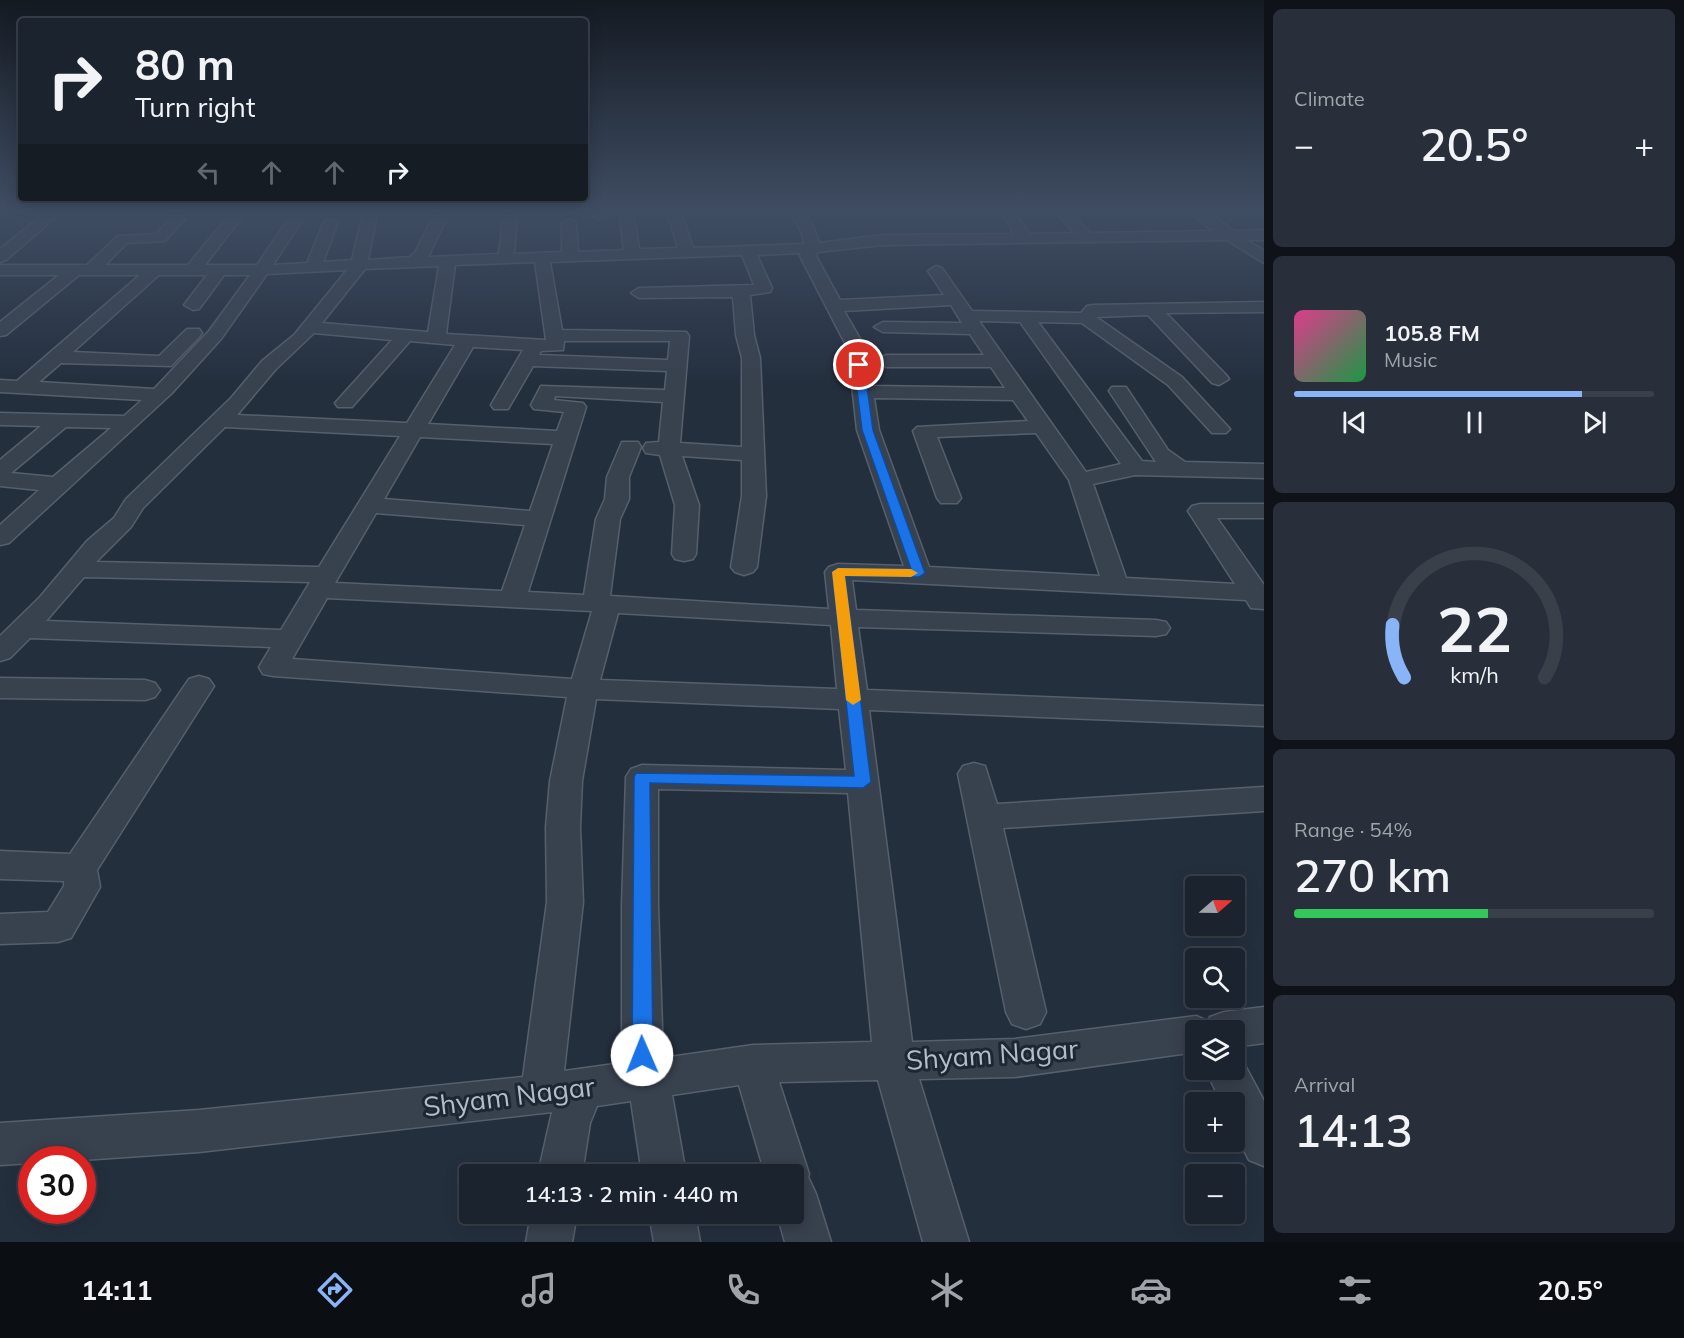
<!DOCTYPE html>
<html lang="en">
<head>
<meta charset="utf-8">
<style>
  :root { --surface:#1b232e; --page:#282f3a; --text:#f1f3f6; --muted:#a0a4aa; --line:#39404a; --accent:#8ab4f8 }
  body { margin:0; font-family:Mulish,sans-serif; background:var(--page); color:var(--text); height:100vh; display:flex; flex-direction:column; font-size:22px; white-space:nowrap }
  * { box-sizing:border-box; margin:0 }
  p { font-size:20px; color:var(--muted) }
  .icon { flex:none; width:33px; height:33px; fill:none; stroke:currentColor; stroke-width:2; stroke-linecap:round; stroke-linejoin:round }
  .map { position:relative; flex:1; overflow:hidden }
  .side { display:flex; flex-direction:column; gap:9px; padding:9px; background:#0f1319; width:420px }
  .side>* { flex:none }
  .banner { position:absolute; left:18px; top:18px; width:570px; height:183px; border-radius:6px; box-shadow:0 3px 15px #0003,0 0 0 2px var(--line); background:#1b232e; color:var(--text); overflow:hidden }
  .needle { width:39px; rotate:70deg }
  .buttons { position:absolute; left:1185px; top:876px; display:grid; gap:12px }
  .buttons a { display:grid; place-items:center; width:60px; height:60px; border-radius:6px; background:var(--surface); box-shadow:0 3px 15px #0003,0 0 0 2px var(--line); font-size:30px }
  .speed { position:absolute; left:18px; top:1146px; display:flex; gap:12px; font-size:30px; font-weight:700; text-align:center }
  .speed>* { display:grid; place-content:center; width:78px; height:78px; border-radius:50%; background:var(--surface); box-shadow:0 3px 15px #0003,0 0 0 2px var(--line); line-height:1 }
  .speed .limit { border:9px solid #d22; background:#fff; color:#111 }
  .pin { position:absolute; display:grid; place-items:center; width:51px; height:51px; color:#fff; margin:-26px; border:3px solid #fff; border-radius:50%; box-shadow:0 2px 6px #0007 }
  .me { position:absolute; width:66px; margin:-33px; rotate:359deg; stroke-linejoin:round; filter:drop-shadow(0 0 4px #0008) }
  .turn { display:flex; align-items:center; gap:21px; height:126px; padding:0 18px; font-size:27px }
  .turn .icon { width:78px; height:78px; stroke-width:2.5 }
  .turn b { display:block; font-size:42px; line-height:51px }
  .lanes { display:flex; align-items:center; height:57px; padding:0 18px; background:#0003; justify-content:center; gap:30px; direction:ltr }
  .lanes .off { opacity:.35 }
  .big { font-size:45px; font-weight:600; line-height:1.1 }
  .side .widget { flex:1; display:flex; flex-direction:column; justify-content:center; gap:9px; min-width:0; padding:0 21px; border-radius:9px; background:var(--page) }
  .side .dial { align-items:center; gap:0 }
  .dial svg { height:156px; overflow:visible; fill:none; stroke:var(--line); stroke-width:7; stroke-linecap:round; text-anchor:middle }
  .dial text { fill:var(--text); stroke:none }
  .song { display:flex; align-items:center; gap:18px }
  .cover { width:72px; height:72px; border-radius:9px; background:linear-gradient(135deg,hsl(330 70% 55%),hsl(140 70% 35%)) }
  .played { height:6px; border-radius:3px; background:linear-gradient(90deg,var(--accent) 80%,var(--line) 80%) }
  .keys { display:flex; justify-content:space-around; direction:ltr }
  .heat { display:flex; justify-content:space-between; align-items:center; font-size:33px; direction:ltr }
  .charge { height:9px; border-radius:4px; background:linear-gradient(90deg,#34c759 54%,var(--line) 0) }
  .trip { position:absolute; left:459px; top:1164px; width:345px; height:60px; border-radius:6px; background:var(--surface); box-shadow:0 3px 15px #0003,0 0 0 2px var(--line); font-weight:600; line-height:60px; text-align:center }
  .tab-bar { display:flex; height:96px; justify-content:space-around; align-items:center; background:#0b0e12; color:var(--muted) }
  .tab-bar .icon { width:42px; height:42px }
  .tab-bar .active { color:var(--accent) }
  .tab-bar b { font-size:27px; color:var(--text) }
  main { display:flex; flex:1; min-height:0 }
  .map>svg:first-child { display:block }
  .lines { fill:none; stroke-linecap:round; stroke-linejoin:round }
  .minor-casing { stroke:#565f6c; stroke-width:3 }
  .minor { fill:#38414e; fill-rule:evenodd }
  .route { fill:#1a73e8; stroke:#114b97; stroke-width:1.5 }
  .slow { fill:#f59e0b }
  .labels { text-anchor:middle; stroke-width:6; stroke-linejoin:round; paint-order:stroke }
  .near-street-label { font-size:27px; fill:#b4bcc9; stroke:#1d2633 }
</style>
</head>
<body>
<main>
<div class="map">
<svg width="1264" height="1242" viewBox="0 0 1264 1242">
  <rect width="100%" height="100%" fill="#242f3e"/>
  <g class="lines">
    <defs>
      <path id="minor" d="M50,209H65L6,260L0,262V249Z
        M234,209H248L205,265H257L295,209L308,211L273,265L307,263L324,222L331,218L338,222L323,262L352,260L364,209H378L368,260L410,257L416,251L437,209H451L428,257L499,254L503,219L510,215L517,219L514,254L562,252V223L569,219L576,223L578,252L624,250L619,209H633L639,249L678,248L666,209H680L693,248L804,244L801,231L787,209H801L813,225L819,243L883,235L1014,234L1000,209H1022L1016,213L1029,234L1074,233L1053,209H1068L1090,233L1214,231L1191,215L1190,209H1204L1234,231L1264,230V240H1247L1264,251V263L1227,240L883,245L817,252L816,256L840,300L944,295L928,271L936,266L942,268L972,311L1081,313L1087,306L1093,305L1264,302V312L1166,313L1226,375L1229,379L1219,385L1212,383L1148,315L1096,317L1182,377L1230,429L1226,433H1212L1168,385L1082,323L1038,322L1142,461L1156,462L1109,391L1112,387H1126L1168,450L1185,462L1264,464V478L1135,475L1093,484L1126,578L1235,584L1188,511L1192,506L1200,504H1264V518H1217L1264,585V609L1251,608L1246,600L852,580L856,610L1156,620L1166,622L1170,628L1166,634L1156,636L858,627L867,690L1264,706V726L869,710L912,1042L1015,1039L1196,1016L1208,1021L1210,1017L1224,1012L1264,1007V1043L1234,1047V1030H1196V1052L1015,1077L919,1079L969,1242H923L878,1080L779,1082L809,1174L808,1177L816,1194L831,1242H785L777,1214H794V1174H765L739,1085L672,1095L686,1174H642L631,1101L597,1106L590,1123L582,1174H538L552,1112L199,1152L82,1160H32V1163L0,1165V1123L199,1110L523,1077L547,902L546,827L550,781L567,697L273,676L263,674L259,667L271,647L30,638L10,658L0,661V636L40,597L87,541L114,518L126,499L231,398L262,361L294,335L347,270L267,274L221,339L172,393L9,543L0,545V525L39,490L0,486V460L41,426L0,425V413L124,416L142,400L0,392V380L17,381L140,275H79L6,335L0,336V322L59,275H0V265H87L118,236L156,234L173,216L178,215L185,219L165,241L127,243L105,265H188ZM801,253L800,256L848,349L857,430L904,566L838,564L829,567L825,572L829,609L610,596L620,519L629,499V477L641,447L638,442H622L607,477L605,499L596,519L584,595L528,592L586,407L583,403L554,400L555,396L663,402L659,442L646,443L643,448L646,453L660,455L675,505L672,554L675,559L684,561L693,559L696,554L699,505L682,456L742,460V496L731,567L735,572L744,575L753,572L757,567L766,496L760,358L754,335L750,295L770,292L772,288L757,255ZM742,255L754,285L639,288L631,293L639,298L733,297L736,335L742,358V447L680,443L689,336L686,332L562,330L550,262ZM535,262L546,340L446,334L455,265ZM439,266L428,332L322,323L365,269ZM159,275H207L184,305L193,310L199,309L224,275H250L209,331L154,389L39,382L61,363L171,366L199,337L202,333L199,329H187L159,356L73,352ZM951,305L962,323L883,322L874,327L883,332L970,334L984,355H886L877,361L886,367H991L1005,388L872,386L866,349L844,311ZM979,321L1020,322L1121,464L1086,472ZM314,333L392,340L335,403L338,407H352L410,341L455,345L407,423L237,415L276,369ZM564,341H670L668,360L539,355L541,351L563,350ZM473,347L523,350L491,405L494,409H508L533,366L667,371L665,390L541,386L531,405L534,409L564,412L557,431L428,424ZM874,398L1013,400L1028,421L917,427L913,431L937,498L941,503H957L961,498L937,437L1036,433L1069,480L1100,576L929,567L879,430ZM66,427L111,428L53,477L11,473ZM225,427L400,436L319,567L96,562L131,527L143,508ZM420,437L553,444L530,511L384,499ZM376,513L525,525L502,591L335,583ZM84,577L310,582L281,630L46,621ZM327,598L592,611L572,679L292,659ZM618,613L831,625L837,689L600,680ZM596,699L839,709L846,770L642,765L631,769L626,777L622,905V1063L564,1071L583,902L580,827L582,781ZM658,789L848,793L872,1042L753,1045L663,1058L658,905Z
        M592,209H606L607,215L600,219L595,218Z
        M1249,209H1264V214L1251,212Z
        M199,676L209,679L214,686L97,870L100,887L71,938L58,942L0,944V914L48,912L64,886V881L0,879V851L70,854L189,679Z
        M0,678L145,680L155,683L160,690L155,697L145,700L0,698Z
        M974,763L985,766L997,804L1264,787V811L1003,828L1046,1012L1040,1024L1026,1029L1012,1024L1006,1012L958,774L963,766Z
        M1234,1054L1240,1056L1264,1101V1166L1249,1160L1234,1131V1102H1221L1206,1070H1234Z
        M531,1214H577L572,1242H526Z
        M649,1214H695L700,1242H654Z"/>
    </defs>
    <!-- minor casing -->
    <use href="#minor" class="minor-casing"/>
    <!-- minor -->
    <use href="#minor" class="minor"/>
  </g>
  <!-- sky -->
  <linearGradient id="sky" x2="0" y2="1"><stop stop-color="#141a22"/><stop offset="0.55" stop-color="#3f4d63"/><stop offset="1" stop-color="#3f4d63" stop-opacity="0"/></linearGradient>
  <rect width="1264" height="383" fill="url(#sky)"/>
  <!-- route -->
  <path class="route" d="M859,363L864,365L873,430L925,573L919,577L845,576L871,782L863,788L650,783L653,1055L650,1062L642,1065L635,1062L632,1055L634,777L636,773L854,776L832,572L838,568L911,569L862,430L854,365Z"/>
  <!-- slow -->
  <path class="slow" d="M838,568L911,569L918,573L911,577L845,576L861,700L853,705L846,700L832,572Z"/>
  <g class="labels">
    <!-- near-street labels -->
    <g class="near-street-label">
      <text transform="translate(992 1055) rotate(-4)" y="9">Shyam Nagar</text>
      <text transform="translate(509 1097) rotate(-7)" y="9">Shyam Nagar</text>
    </g>
  </g>
</svg>
<div class="buttons">
<a><svg class="needle" viewBox="-14 -14 28 28"><path d="M0-13l5 13h-10z" fill="#e53935"/><path d="M0 13l5-13h-10z" fill="#a0a4aa"/></svg></a>
<a><svg class="icon" aria-label="search" viewBox="0 0 24 24"><circle cx="10" cy="10" r="6"/><path d="M15 15l6 6"/></svg></a>
<a><svg class="icon" aria-label="layers" viewBox="0 0 24 24"><path d="M12 4l9 5-9 5-9-5zM3 14l9 5 9-5"/></svg></a>
<a>+</a>
<a>−</a>
</div>
<div class="speed"><div class="limit">30</div></div>
<div class="pin" style="left:859px;top:365px;background:#d93025"><svg class="icon" aria-label="arrive" viewBox="0 0 24 24"><path d="M6 21V4h12l-3 4 3 4H6"/></svg></div>
<svg class="me" style="left:642px;top:1055px" viewBox="-20 -20 40 40"><circle r="19" fill="#fff"/><path d="M0-13L10 11 0 6-10 11z" fill="#1a73e8"/></svg>
<div class="trip">14:13 · 2 min · 440 m</div>
<div class="banner">
<div class="turn"><svg class="icon" aria-label="right" viewBox="0 0 24 24"><path d="M7 20v-9h11M14 6l5 5-5 5"/></svg><div><b>80 m</b>Turn right</div></div>
<div class="lanes"><svg class="icon off" aria-label="left" viewBox="0 0 24 24"><path d="M17 20v-9H6M10 6l-5 5 5 5"/></svg><svg class="icon off" aria-label="ahead" viewBox="0 0 24 24"><path d="M12 20V5M6 11l6-6 6 6"/></svg><svg class="icon off" aria-label="ahead" viewBox="0 0 24 24"><path d="M12 20V5M6 11l6-6 6 6"/></svg><svg class="icon" aria-label="right" viewBox="0 0 24 24"><path d="M7 20v-9h11M14 6l5 5-5 5"/></svg></div>
</div>
</div>
<section class="side">
<div class="widget"><p>Climate</p>
<div class="heat"><a>−</a><b class="big">20.5°</b><a>+</a></div>
</div>
<div class="widget">
<div class="song"><i class="cover"></i><div><b>105.8 FM</b><p>Music</p></div></div>
<div class="played"></div>
<div class="keys"><svg class="icon" aria-label="previous" viewBox="0 0 24 24"><path d="M18 5L8 12l10 7zM5 5v14"/></svg><svg class="icon" aria-label="pause" viewBox="0 0 24 24"><path d="M8 5v14M16 5v14"/></svg><svg class="icon" aria-label="next" viewBox="0 0 24 24"><path d="M6 5l10 7-10 7zM19 5v14"/></svg></div>
</div>
<div class="widget dial"><svg viewBox="0 0 100 80">
<path d="M14 69A42 42 0 1 1 86 69"/>
<path d="M14 69A42 42 0 0 1 8 42" stroke="#8ab4f8"/>
<text x="50" y="56" font-size="32" font-weight="700">22</text>
<text x="50" y="72" font-size="11">km/h</text>
</svg></div>
<div class="widget"><p>Range · 54%</p><b class="big">270 km</b><div class="charge"></div></div>
<div class="widget"><p>Arrival</p><b class="big">14:13</b></div>
</section>
</main>
<nav class="tab-bar">
<b>14:11</b>
<svg class="icon active" aria-label="directions" viewBox="0 0 24 24"><path d="M12 3l9 9-9 9-9-9zM9 14v-3h6M13 9l2 2-2 2"/></svg>
<svg class="icon" aria-label="music" viewBox="0 0 24 24"><path d="M9 18V5l10-2v13"/><circle cx="6" cy="18" r="3"/><circle cx="16" cy="16" r="3"/></svg>
<svg class="icon" aria-label="phone" viewBox="0 0 24 24"><path d="M5 4h4l2 5-3 2q2 4 5 5l2-3 5 2v4C11 20 4 13 5 4z"/></svg>
<svg class="icon" aria-label="climate" viewBox="0 0 24 24"><path d="M12 3v18M4 7l16 10M4 17L20 7"/></svg>
<svg class="icon" aria-label="car" viewBox="0 0 24 24"><path d="M5 17H2v-5l4-1 3-4h7l3 4 3 1v5h-3M9 17h6M6 11h13"/><circle cx="7" cy="17" r="2"/><circle cx="17" cy="17" r="2"/></svg>
<svg class="icon" aria-label="filters" viewBox="0 0 24 24"><path d="M4 7h16M4 17h16"/><circle cx="9" cy="7" r="2"/><circle cx="15" cy="17" r="2"/></svg>
<b>20.5°</b>
</nav>
</body>
</html>
